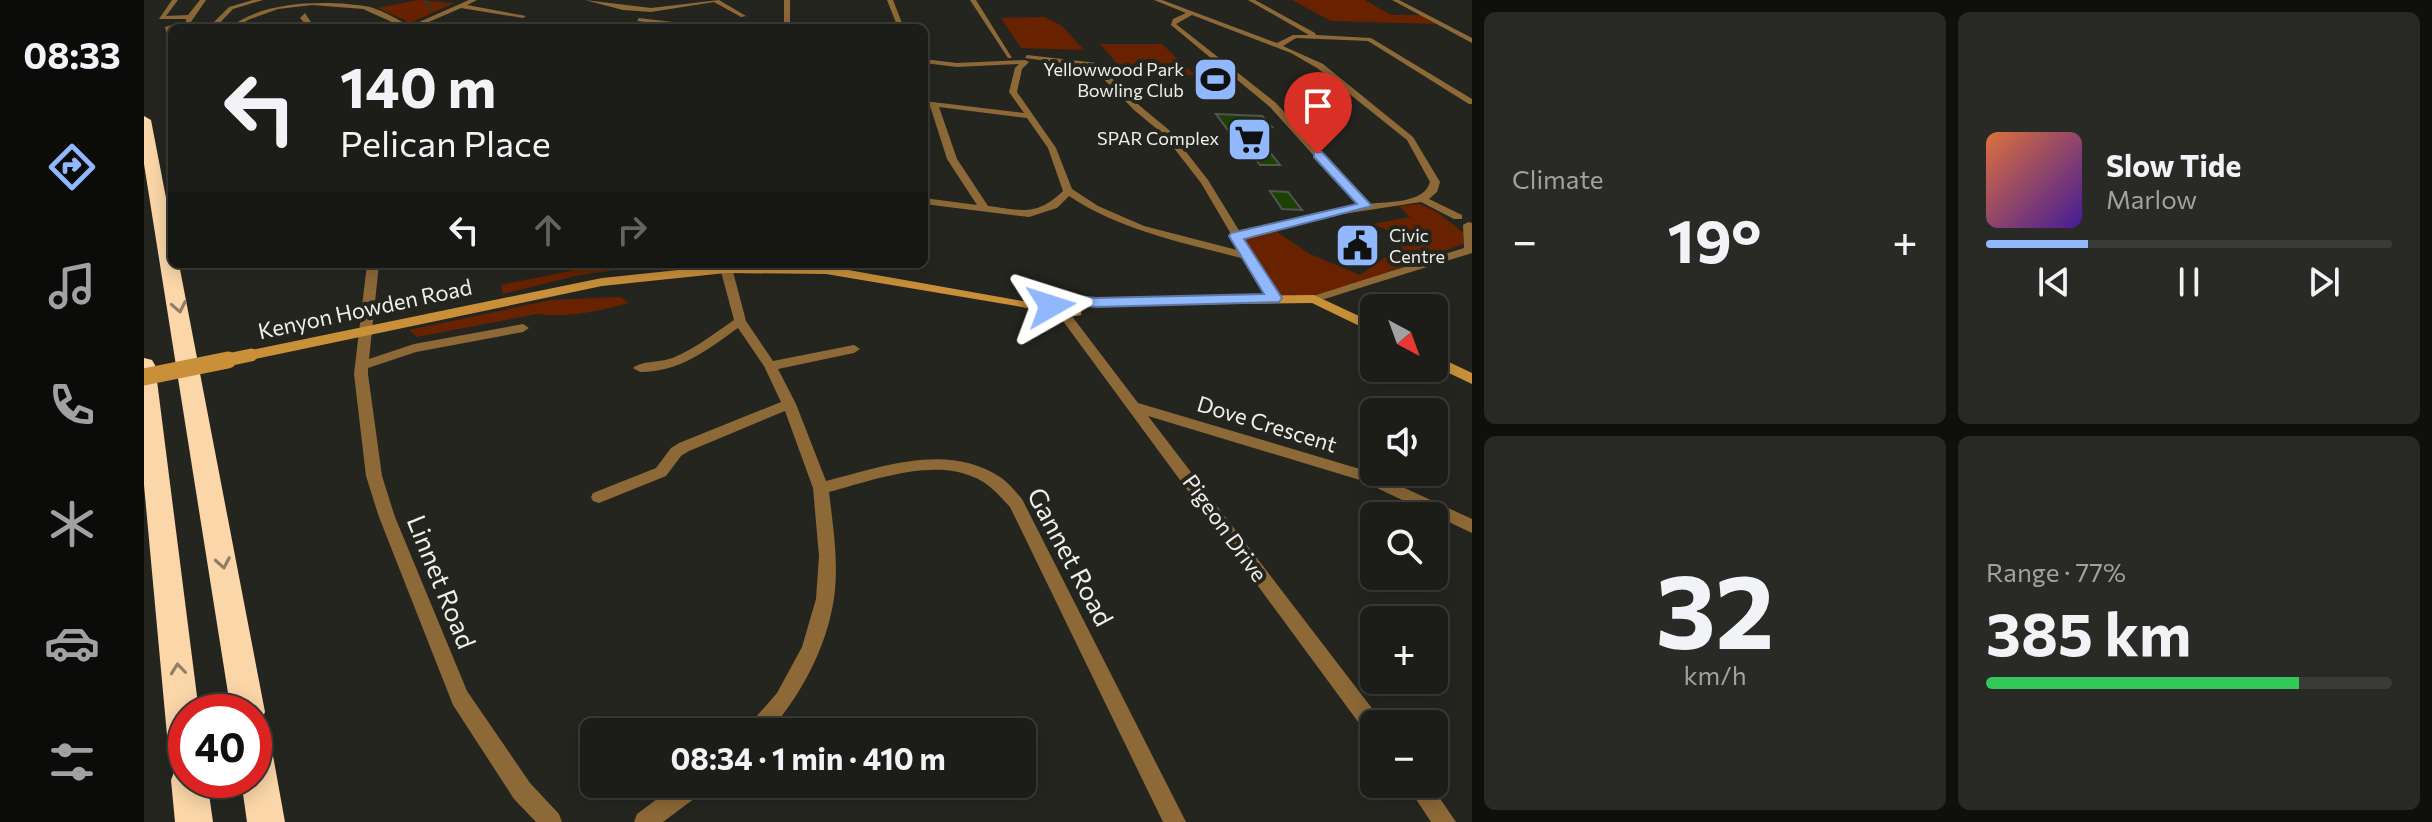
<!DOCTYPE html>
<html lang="en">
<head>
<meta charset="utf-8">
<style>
  :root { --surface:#1c1c18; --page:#292925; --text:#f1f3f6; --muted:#a0a1a2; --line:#3a3a37; --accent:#91b8fd }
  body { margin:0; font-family:Commissioner,sans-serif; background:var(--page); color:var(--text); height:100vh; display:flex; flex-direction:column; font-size:30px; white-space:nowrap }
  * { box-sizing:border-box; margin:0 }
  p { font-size:26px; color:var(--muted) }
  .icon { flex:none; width:44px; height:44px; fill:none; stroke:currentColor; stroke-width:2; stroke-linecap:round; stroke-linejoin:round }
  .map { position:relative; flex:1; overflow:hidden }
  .drawer { display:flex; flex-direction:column; gap:12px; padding:12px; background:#0f0f0d; width:960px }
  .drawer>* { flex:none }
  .top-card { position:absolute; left:24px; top:24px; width:760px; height:244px; border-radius:12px; box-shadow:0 4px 20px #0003,0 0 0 2px var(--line); background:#1c1c18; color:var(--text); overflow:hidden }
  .needle { width:52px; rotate:139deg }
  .tools { position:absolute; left:1216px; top:294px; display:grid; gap:16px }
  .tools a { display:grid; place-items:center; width:88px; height:88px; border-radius:12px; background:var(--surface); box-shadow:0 4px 20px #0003,0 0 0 2px var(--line); font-size:40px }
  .speed { position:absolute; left:24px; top:694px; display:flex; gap:16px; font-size:40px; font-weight:700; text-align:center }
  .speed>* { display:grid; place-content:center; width:104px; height:104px; border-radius:50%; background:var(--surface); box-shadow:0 4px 20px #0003,0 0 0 2px var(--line); line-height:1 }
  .speed .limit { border:12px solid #d22; background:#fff; color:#111 }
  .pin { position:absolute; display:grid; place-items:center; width:68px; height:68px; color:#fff; margin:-82px -34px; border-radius:50% 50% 50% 0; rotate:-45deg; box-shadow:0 0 8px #0007 }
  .pin .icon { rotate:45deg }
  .me { position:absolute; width:88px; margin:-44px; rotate:84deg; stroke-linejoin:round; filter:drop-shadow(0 0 6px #0008) }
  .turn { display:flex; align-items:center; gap:28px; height:168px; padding:0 40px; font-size:36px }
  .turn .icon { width:104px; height:104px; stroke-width:2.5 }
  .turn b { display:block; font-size:56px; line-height:68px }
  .lanes { display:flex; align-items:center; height:76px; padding:0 40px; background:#0003; justify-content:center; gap:40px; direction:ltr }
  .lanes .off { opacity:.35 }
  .big { font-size:60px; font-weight:700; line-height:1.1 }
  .drawer .widget { flex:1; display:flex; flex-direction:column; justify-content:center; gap:12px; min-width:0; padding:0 28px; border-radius:12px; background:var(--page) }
  .drawer .dial { align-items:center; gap:0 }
  .dial b { font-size:104px; line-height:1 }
  .song { display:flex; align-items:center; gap:24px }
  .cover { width:96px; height:96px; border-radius:12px; background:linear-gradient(135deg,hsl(20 70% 55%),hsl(260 70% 35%)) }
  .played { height:8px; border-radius:4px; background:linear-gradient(90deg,var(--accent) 25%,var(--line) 25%) }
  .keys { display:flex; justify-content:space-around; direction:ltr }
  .heat { display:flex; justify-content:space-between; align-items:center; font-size:44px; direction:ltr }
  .charge { height:12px; border-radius:6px; background:linear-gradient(90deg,#34c759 77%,var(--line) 0) }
  .drawer .tiles { flex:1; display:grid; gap:12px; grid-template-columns:repeat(2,1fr) }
  .trip { position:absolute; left:436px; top:718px; width:456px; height:80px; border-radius:12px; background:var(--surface); box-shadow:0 4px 20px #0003,0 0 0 2px var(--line); font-weight:700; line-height:80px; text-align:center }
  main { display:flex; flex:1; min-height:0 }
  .tab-bar { display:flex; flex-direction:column; width:144px; justify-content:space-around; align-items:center; background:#0b0b0a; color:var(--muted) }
  .tab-bar .icon { width:56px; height:56px }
  .tab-bar .on { color:var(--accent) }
  .tab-bar b { font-size:36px; color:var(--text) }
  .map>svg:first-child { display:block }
  .green { fill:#692200 }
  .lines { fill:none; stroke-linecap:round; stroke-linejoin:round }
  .stream { stroke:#1d4134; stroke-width:2 }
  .building { fill:#1b4104; stroke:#515450; stroke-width:2 }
  .street { fill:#8d6937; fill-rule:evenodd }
  .secondary { fill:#c99039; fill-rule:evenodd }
  .highway { fill:#fad6a8; fill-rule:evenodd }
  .secondary-bridge-far1 { stroke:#c99039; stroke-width:13 }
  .secondary-bridge { stroke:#c99039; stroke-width:17 }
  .oneway { stroke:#907e64 }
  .route { fill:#91b8fd; stroke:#5e78a4; stroke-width:2 }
  .labels { text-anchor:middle; stroke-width:8; stroke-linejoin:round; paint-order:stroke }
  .far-poi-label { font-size:18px; fill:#efefeb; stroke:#252520; text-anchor:end }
  .street-label { font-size:22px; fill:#efefeb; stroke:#252520 }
  .near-street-label { font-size:26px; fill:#efefeb; stroke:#252520 }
</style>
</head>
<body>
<main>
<nav class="tab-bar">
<b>08:33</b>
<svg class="icon on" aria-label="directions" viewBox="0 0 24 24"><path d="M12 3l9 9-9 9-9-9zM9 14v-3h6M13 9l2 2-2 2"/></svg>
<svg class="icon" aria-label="music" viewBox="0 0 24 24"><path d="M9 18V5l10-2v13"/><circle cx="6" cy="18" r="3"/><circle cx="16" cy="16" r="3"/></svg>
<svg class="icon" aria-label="phone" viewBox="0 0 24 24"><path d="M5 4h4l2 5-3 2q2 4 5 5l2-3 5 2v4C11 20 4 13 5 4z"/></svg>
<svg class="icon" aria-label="climate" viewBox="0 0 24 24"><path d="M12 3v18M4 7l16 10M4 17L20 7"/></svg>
<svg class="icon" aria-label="car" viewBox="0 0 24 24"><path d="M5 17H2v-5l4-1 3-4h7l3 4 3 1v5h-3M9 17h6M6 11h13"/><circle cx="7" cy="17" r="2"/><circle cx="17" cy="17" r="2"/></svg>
<svg class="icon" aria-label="filters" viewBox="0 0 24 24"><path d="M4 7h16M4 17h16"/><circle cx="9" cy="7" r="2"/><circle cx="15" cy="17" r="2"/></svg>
</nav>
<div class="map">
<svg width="1328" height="822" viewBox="0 0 1328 822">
  <rect width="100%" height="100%" fill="#252520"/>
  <!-- green -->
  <path class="green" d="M274,0L310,3L266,23L234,8Z
    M1148,0H1221L1247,15H1277L1293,24L1187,21Z
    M901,17L918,26L940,50L877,48L857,18Z
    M956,44H1018L1051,75H983Z
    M1275,204L1293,212L1320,233L1319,244L1175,298L1135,297L1097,235L1130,230L1166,254L1216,275L1266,240L1229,224L1266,217L1255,206Z
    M459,264L501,266L436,275L359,294L357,285Z
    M476,297L485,303C455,311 424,318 393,314L273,337L265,330L407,300Z"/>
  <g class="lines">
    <!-- stream -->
    <path class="stream" d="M282,0L286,9"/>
  </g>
  <!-- building -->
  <path class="building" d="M1072,114L1118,116L1128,127L1112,126L1124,142L1117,141L1136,165H1116L1099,142L1092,141Z
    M1126,191L1144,192L1158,210L1138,209Z"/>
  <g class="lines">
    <!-- street -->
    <path class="street" d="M28,0H34L22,16L44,15L56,0H62L47,22L55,28H48L42,24V19H15Z
      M109,0H119L89,9L71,28H64L85,7Z
      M325,0H333L323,5L382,16L379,18L317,8L271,28H261L219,9L168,5L134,9L104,20L92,28H85C119,0 184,0 226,7C240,11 253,19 266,26Z
      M441,0L507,8L575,0L602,16L597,17L570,2L507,12L479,10Z
      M640,0H646V28H640Z
      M743,0H749L760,28H754Z
      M826,0H832L868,58H864Z
      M1010,0H1018L1133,43L1149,35H1165L1104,0H1111L1171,33L1172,35L1227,38L1328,99V104H1325L1224,41L1152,38L1139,46L1179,64L1269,137L1296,182L1293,192L1285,199L1318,215V219H1310L1277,202L1179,217L1099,237L1136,298L1130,302L1124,298L1101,259C1040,243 978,231 925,196L913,208L885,217L780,204V198L833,205L803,159L786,106L780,105V101L880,113L865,92L871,68L875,64L813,67L780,63V59L813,63L881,60L885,62L878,69L873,92L912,148L928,189L954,206L1000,226L1097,251L1057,183L1019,134L990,110L948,67L881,58L883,55L953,63L996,106L1025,130L1064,180L1096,232L1179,211L1215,206L1126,107L1027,25L1029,19L1042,13ZM1048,15L1147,53L1173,68L1263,140L1286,182C1280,204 1244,201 1225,204L1132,103L1032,24ZM795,107L883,118L904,148L919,191C892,217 878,210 844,206L813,159Z
      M1248,0H1255L1328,38V43Z
      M161,13L169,25L166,28H159L162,25L156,18Z
      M495,18L562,26L565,28H546L493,21Z
      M38,22L40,25L27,28L28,49L26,48L21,27Z
      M1324,222L1328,223V253L1174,301H1166L1164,299L1166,297L1320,248L1319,225Z
      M223,264H235L225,359L270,344L379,324L385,328L379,332L272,352L224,368V374L238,476L251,517L323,691L386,783L415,814L418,822H392L370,799L309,705L235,517L222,476L210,374Z
      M575,264H587L602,321L629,361L710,345L716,349L710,353L634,369L652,404L682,481C738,467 803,442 856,477C864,482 871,491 878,499L1042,822H1019L866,507C854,494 844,482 827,476C786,459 726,481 685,492C689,527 695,563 690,598C683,647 657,695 625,732H602L605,725L633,693L658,647L672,599L675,556L669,488L641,411L545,451L537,456L522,476L455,503L449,501L447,497L449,493L512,468L527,448L535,443L637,402L620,366L594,328C563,350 536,372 496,372L489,368C499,360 518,363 531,357C552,348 571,333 590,320Z
      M920,310L924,311L994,403L1226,472L1328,519V533L1216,480L1004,416L1237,720L1239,724H1230V737L1223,734L916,317L914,314Z
      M533,784H562L559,792L519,822H490L493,814Z
      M1262,784H1286L1312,822H1287Z"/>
    <!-- secondary -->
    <path class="secondary" d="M582,265L682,266L901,305L903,298L920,295L929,298L1170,295L1230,323V333L1168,303L938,306L937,315L920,318L878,307L682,274L582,273L458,286L107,360L100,355L107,350L458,278ZM918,303L924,306L925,309L915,307V304Z
      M1290,355L1328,373V384L1290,366Z"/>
    <!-- highway -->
    <path class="highway" d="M0,116L7,120L28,229V264H35L121,712L116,724L110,726V712H87L0,164Z
      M0,358L8,360L11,365L55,712H42V780H63L69,822H31L27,780L32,767L41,763L29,759L24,746L0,485Z
      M110,732L123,737L128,750L141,822H103L97,780H110Z"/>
    <!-- secondary-bridge-far1 -->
    <path class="secondary-bridge-far1" d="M74,362L107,355"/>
    <!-- secondary-bridge -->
    <path class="secondary-bridge" d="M0,377L84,360"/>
  </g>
  <!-- one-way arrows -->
  <defs><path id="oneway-chevron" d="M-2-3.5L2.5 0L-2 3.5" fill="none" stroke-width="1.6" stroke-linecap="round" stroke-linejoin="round" transform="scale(2)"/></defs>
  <g class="oneway">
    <use href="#oneway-chevron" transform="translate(35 307) rotate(79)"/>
    <use href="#oneway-chevron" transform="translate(79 563) rotate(80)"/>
    <use href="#oneway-chevron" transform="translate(34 669) rotate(-96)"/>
  </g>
  <!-- route -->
  <path class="route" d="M1170,152H1178L1228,206L1100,239L1138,298L1135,302L952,307L916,304L907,311L899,306L903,298L915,294L952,298L1120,294L1085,236L1087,233L1213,204L1170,157Z"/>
  <!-- icons -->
  <defs>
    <symbol id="stadium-square" viewBox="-11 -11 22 22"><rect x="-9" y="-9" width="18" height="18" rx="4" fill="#91b8fd" stroke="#252520"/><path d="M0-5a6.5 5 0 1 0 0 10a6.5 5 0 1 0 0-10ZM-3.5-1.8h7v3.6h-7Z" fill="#111"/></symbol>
    <symbol id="supermarket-square" viewBox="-11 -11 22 22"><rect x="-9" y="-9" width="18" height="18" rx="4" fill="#91b8fd" stroke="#252520"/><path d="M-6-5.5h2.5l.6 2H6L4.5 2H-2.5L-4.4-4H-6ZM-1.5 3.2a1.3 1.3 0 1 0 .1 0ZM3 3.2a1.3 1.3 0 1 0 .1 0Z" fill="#111"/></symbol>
    <symbol id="civic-square" viewBox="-11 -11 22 22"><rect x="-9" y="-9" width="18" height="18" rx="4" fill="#91b8fd" stroke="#252520"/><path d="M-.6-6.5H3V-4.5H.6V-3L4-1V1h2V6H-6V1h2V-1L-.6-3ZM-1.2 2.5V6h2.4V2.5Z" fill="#111"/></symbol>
  </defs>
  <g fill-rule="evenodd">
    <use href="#stadium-square" x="1046" y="54" width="51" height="51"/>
    <use href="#supermarket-square" x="1080" y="114" width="51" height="51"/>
    <use href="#civic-square" x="1188" y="220" width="51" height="51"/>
  </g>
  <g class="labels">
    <!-- far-poi labels -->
    <g class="far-poi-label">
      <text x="1040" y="76">Yellowwood Park<tspan x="1040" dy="21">Bowling Club</tspan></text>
      <text x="1075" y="145">SPAR Complex</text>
      <text x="1245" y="242" text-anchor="start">Civic<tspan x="1245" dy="21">Centre</tspan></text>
    </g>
    <!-- street labels -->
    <g class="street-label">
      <text transform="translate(221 309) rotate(-12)" y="8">Kenyon Howden Road</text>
      <text transform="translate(1123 424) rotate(17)" y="8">Dove Crescent</text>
      <text transform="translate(1081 528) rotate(54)" y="8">Pigeon Drive</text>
    </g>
    <!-- near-street labels -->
    <g class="near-street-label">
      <text transform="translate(926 557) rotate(62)" y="9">Gannet Road</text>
      <text transform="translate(297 582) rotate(68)" y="9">Linnet Road</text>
    </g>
  </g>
</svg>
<div class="tools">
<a><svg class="needle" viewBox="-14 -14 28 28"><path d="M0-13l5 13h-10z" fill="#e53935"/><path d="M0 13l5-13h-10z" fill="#a0a1a2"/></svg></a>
<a><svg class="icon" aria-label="sound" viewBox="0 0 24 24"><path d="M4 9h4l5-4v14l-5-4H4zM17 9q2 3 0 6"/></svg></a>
<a><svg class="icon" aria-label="search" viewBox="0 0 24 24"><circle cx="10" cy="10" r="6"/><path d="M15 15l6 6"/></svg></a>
<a>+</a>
<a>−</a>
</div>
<div class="speed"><div class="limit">40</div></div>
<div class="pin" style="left:1174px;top:154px;background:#d93025"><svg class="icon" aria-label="arrive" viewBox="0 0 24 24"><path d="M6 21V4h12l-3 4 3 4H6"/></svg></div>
<svg class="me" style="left:907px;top:306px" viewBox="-20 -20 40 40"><path d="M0-17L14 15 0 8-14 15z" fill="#91b8fd" stroke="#fff" stroke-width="4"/></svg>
<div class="trip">08:34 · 1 min · 410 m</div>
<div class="top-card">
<div class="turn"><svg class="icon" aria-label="left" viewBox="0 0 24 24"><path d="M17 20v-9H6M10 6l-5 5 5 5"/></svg><div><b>140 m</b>Pelican Place</div></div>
<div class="lanes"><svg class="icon" aria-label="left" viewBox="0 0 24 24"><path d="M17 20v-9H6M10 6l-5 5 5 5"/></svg><svg class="icon off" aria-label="ahead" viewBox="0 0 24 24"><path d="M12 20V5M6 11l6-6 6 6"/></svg><svg class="icon off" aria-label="right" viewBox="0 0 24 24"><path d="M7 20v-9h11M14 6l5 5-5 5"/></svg></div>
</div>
</div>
<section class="drawer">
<div class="tiles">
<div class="widget"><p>Climate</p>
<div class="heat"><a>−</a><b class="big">19°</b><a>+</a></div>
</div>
<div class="widget">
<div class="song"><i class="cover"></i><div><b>Slow Tide</b><p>Marlow</p></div></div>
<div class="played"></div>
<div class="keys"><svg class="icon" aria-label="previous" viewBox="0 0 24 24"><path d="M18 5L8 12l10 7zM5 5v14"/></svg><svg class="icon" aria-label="pause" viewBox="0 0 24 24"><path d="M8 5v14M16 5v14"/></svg><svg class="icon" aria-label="next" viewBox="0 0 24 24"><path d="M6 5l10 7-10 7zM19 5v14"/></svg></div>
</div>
<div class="widget dial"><b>32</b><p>km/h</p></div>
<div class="widget"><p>Range · 77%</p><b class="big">385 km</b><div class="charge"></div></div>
</div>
</section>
</main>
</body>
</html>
